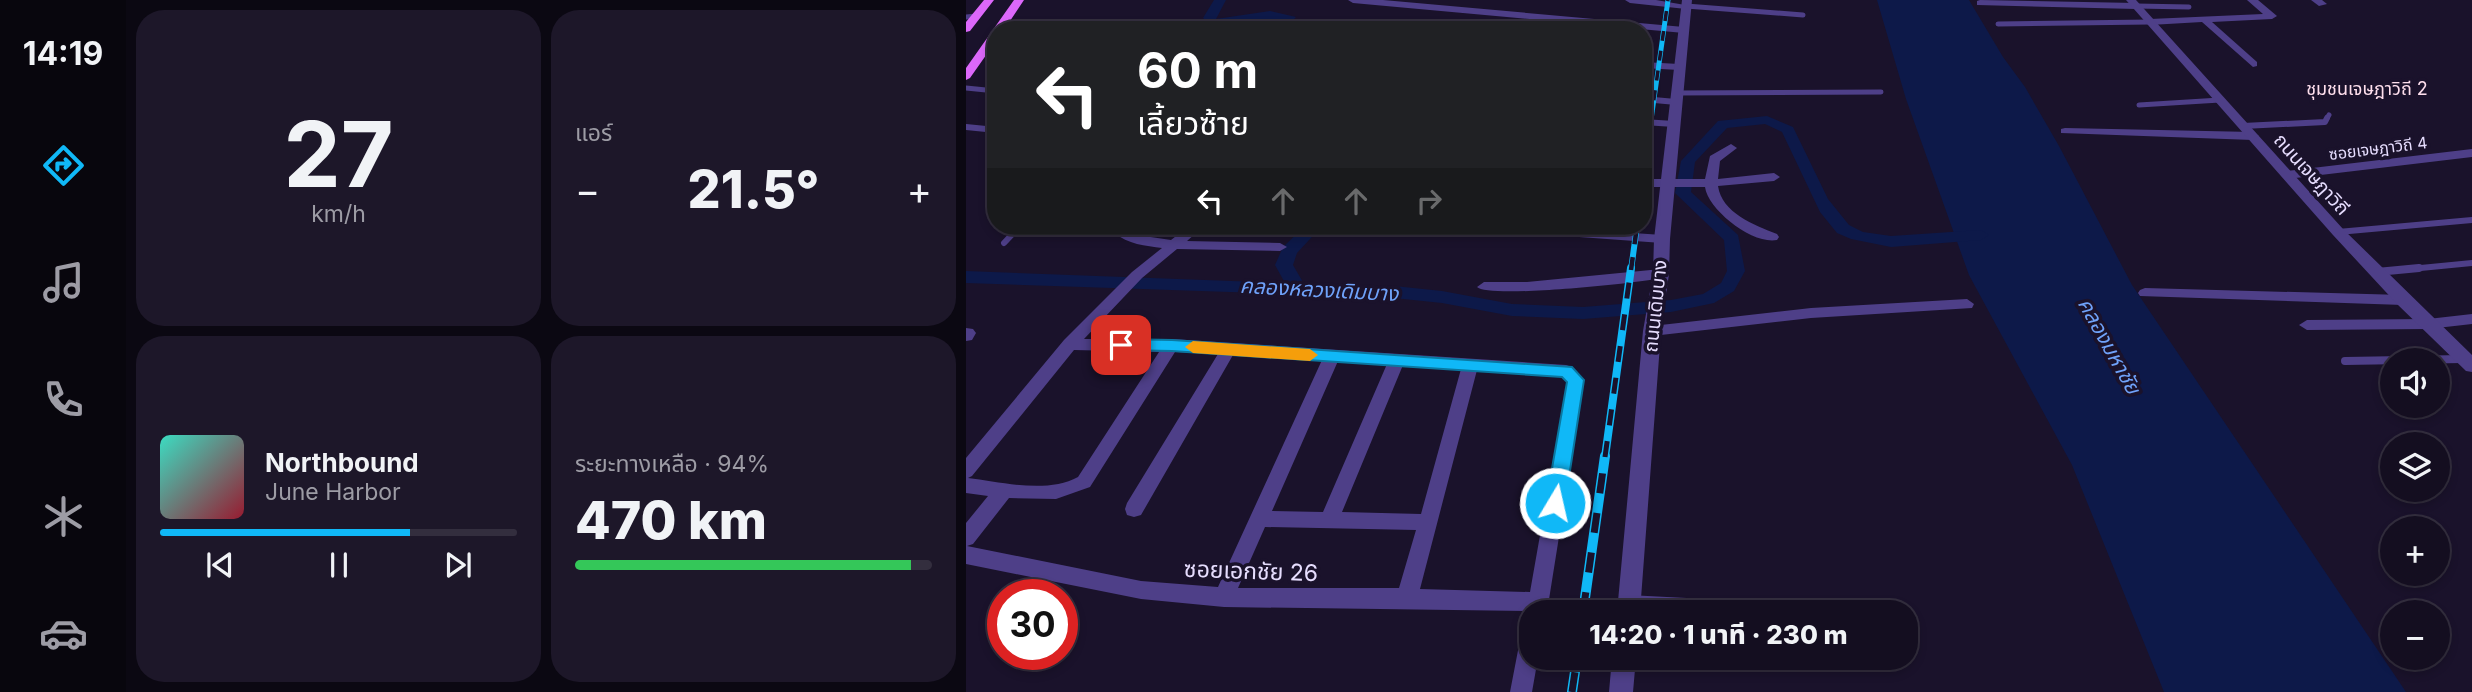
<!DOCTYPE html>
<html lang="th">
<head>
<meta charset="utf-8">
<style>
  :root { --surface:#140e20; --page:#1d1729; --text:#f1f3f6; --muted:#9d9ca5; --line:#332e3e; --accent:#10b8f7 }
  body { margin:0; font-family:Inter,"Noto Sans Thai",sans-serif; background:var(--page); color:var(--text); height:100vh; display:flex; flex-direction:column; font-size:26px; white-space:nowrap }
  * { box-sizing:border-box; margin:0 }
  p { font-size:23px; color:var(--muted) }
  .icon { flex:none; width:38px; height:38px; fill:none; stroke:currentColor; stroke-width:2; stroke-linecap:round; stroke-linejoin:round }
  .map { position:relative; flex:1; overflow:hidden }
  .sheet { display:flex; flex-direction:column; gap:10px; padding:10px; background:#0b0812; width:840px }
  .sheet>* { flex:none }
  .guide { position:absolute; left:21px; top:21px; width:665px; height:214px; border-radius:28px; box-shadow:0 4px 10px #0003,0 0 0 2px var(--line); background:#202124; color:#fff; overflow:hidden }
  .controls { position:absolute; left:1414px; top:348px; display:grid; gap:14px }
  .controls a { display:grid; place-items:center; width:70px; height:70px; border-radius:50%; background:var(--surface); box-shadow:0 4px 10px #0003,0 0 0 2px var(--line); font-size:35px }
  .speed { position:absolute; left:21px; top:579px; display:flex; gap:14px; font-size:35px; font-weight:700; text-align:center }
  .speed>* { display:grid; place-content:center; width:91px; height:91px; border-radius:50%; background:var(--surface); box-shadow:0 4px 10px #0003,0 0 0 2px var(--line); line-height:1 }
  .speed .limit { border:10px solid #d22; background:#fff; color:#111 }
  .pin { position:absolute; display:grid; place-items:center; width:60px; height:60px; color:#fff; margin:-30px; border-radius:14px; box-shadow:0 4px 10px #0006 }
  .me { position:absolute; width:77px; margin:-38px; rotate:9deg; stroke-linejoin:round; filter:drop-shadow(0 0 5px #0008) }
  .turn { display:flex; align-items:center; gap:24px; height:147px; padding:0 35px; font-size:32px }
  .turn .icon { width:91px; height:91px; stroke-width:2.5 }
  .turn b { display:block; font-size:49px; line-height:60px }
  .lanes { display:flex; align-items:center; height:66px; padding:0 35px; background:#0003; justify-content:center; gap:35px; direction:ltr }
  .lanes .off { opacity:.35 }
  .big { font-size:52px; font-weight:800; line-height:1.1 }
  .sheet .card { flex:1; display:flex; flex-direction:column; justify-content:center; gap:10px; min-width:0; padding:0 24px; border-radius:28px; background:var(--page) }
  .sheet .dial { align-items:center; gap:0 }
  .dial b { font-size:91px; line-height:1 }
  .song { display:flex; align-items:center; gap:21px }
  .cover { width:84px; height:84px; border-radius:10px; background:linear-gradient(135deg,hsl(170 70% 55%),hsl(350 70% 35%)) }
  .played { height:7px; border-radius:4px; background:linear-gradient(90deg,var(--accent) 70%,var(--line) 70%) }
  .keys { display:flex; justify-content:space-around; direction:ltr }
  .heat { display:flex; justify-content:space-between; align-items:center; font-size:38px; direction:ltr }
  .charge { height:10px; border-radius:5px; background:linear-gradient(90deg,#34c759 94%,var(--line) 0) }
  .sheet .tiles { flex:1; display:grid; gap:10px; grid-template-columns:repeat(2,1fr) }
  .trip { position:absolute; left:553px; top:600px; width:399px; height:70px; border-radius:28px; background:var(--surface); box-shadow:0 4px 10px #0003,0 0 0 2px var(--line); font-weight:800; line-height:70px; text-align:center }
  main { display:flex; flex:1; min-height:0 }
  .dock { display:flex; flex-direction:column; width:126px; justify-content:space-around; align-items:center; background:#08060d; color:var(--muted) }
  .dock .icon { width:49px; height:49px }
  .dock .active { color:var(--accent) }
  .dock b { font-size:32px; color:var(--text) }
  .map>svg:first-child { display:block }
  .water { fill:#0d1949 }
  .lines { fill:none; stroke-linecap:round; stroke-linejoin:round }
  .canal { fill:#0d1949; fill-rule:evenodd }
  .service-far2 { stroke:#4e3f88; stroke-width:5 }
  .service-far1 { stroke:#4e3f88; stroke-width:6 }
  .service { stroke:#4e3f88; stroke-width:8 }
  .minor { fill:#4e3f88; fill-rule:evenodd }
  .tertiary { fill:#4e3f88; fill-rule:evenodd }
  .primary { fill:#dc68fa; fill-rule:evenodd }
  .rail-far3-casing { stroke:#10b8f7; stroke-width:5 }
  .rail-far2-casing { stroke:#10b8f7; stroke-width:6 }
  .rail-far1-casing { stroke:#10b8f7; stroke-width:8 }
  .rail-casing { stroke:#10b8f7; stroke-width:10 }
  .rail-far3 { stroke:#1a122b; stroke-width:3.5; stroke-dasharray:10; stroke-linecap:butt }
  .rail-far2 { stroke:#1a122b; stroke-width:4.5; stroke-dasharray:13; stroke-linecap:butt }
  .rail-far1 { stroke:#1a122b; stroke-width:5; stroke-dasharray:16; stroke-linecap:butt }
  .rail { stroke:#1a122b; stroke-width:7; stroke-dasharray:20; stroke-linecap:butt }
  .route { fill:#10b8f7; stroke:#0a78a1; stroke-width:2 }
  .slow { fill:#f59e0b }
  .labels { text-anchor:middle; stroke-width:7; stroke-linejoin:round; paint-order:stroke }
  .far-street-label { font-size:16px; fill:#e6ddfe; stroke:#1a122b }
  .far-neighbourhood-label { font-size:18px; fill:#fedfed; stroke:#1a122b }
  .street-label { font-size:19px; fill:#e6ddfe; stroke:#1a122b }
  .water-label { font-size:21px; font-style:italic; fill:#6fa2fa; stroke:#1a122b }
  .near-street-label { font-size:23px; fill:#e6ddfe; stroke:#1a122b }
</style>
</head>
<body>
<main>
<nav class="dock">
<b>14:19</b>
<svg class="icon active" aria-label="directions" viewBox="0 0 24 24"><path d="M12 3l9 9-9 9-9-9zM9 14v-3h6M13 9l2 2-2 2"/></svg>
<svg class="icon" aria-label="music" viewBox="0 0 24 24"><path d="M9 18V5l10-2v13"/><circle cx="6" cy="18" r="3"/><circle cx="16" cy="16" r="3"/></svg>
<svg class="icon" aria-label="phone" viewBox="0 0 24 24"><path d="M5 4h4l2 5-3 2q2 4 5 5l2-3 5 2v4C11 20 4 13 5 4z"/></svg>
<svg class="icon" aria-label="climate" viewBox="0 0 24 24"><path d="M12 3v18M4 7l16 10M4 17L20 7"/></svg>
<svg class="icon" aria-label="car" viewBox="0 0 24 24"><path d="M5 17H2v-5l4-1 3-4h7l3 4 3 1v5h-3M9 17h6M6 11h13"/><circle cx="7" cy="17" r="2"/><circle cx="17" cy="17" r="2"/></svg>
</nav>
<section class="sheet">
<div class="tiles">
<div class="card dial"><b>27</b><p>km/h</p></div>
<div class="card"><p>แอร์</p>
<div class="heat"><a>−</a><b class="big">21.5°</b><a>+</a></div>
</div>
<div class="card">
<div class="song"><i class="cover"></i><div><b>Northbound</b><p>June Harbor</p></div></div>
<div class="played"></div>
<div class="keys"><svg class="icon" aria-label="previous" viewBox="0 0 24 24"><path d="M18 5L8 12l10 7zM5 5v14"/></svg><svg class="icon" aria-label="pause" viewBox="0 0 24 24"><path d="M8 5v14M16 5v14"/></svg><svg class="icon" aria-label="next" viewBox="0 0 24 24"><path d="M6 5l10 7-10 7zM19 5v14"/></svg></div>
</div>
<div class="card"><p>ระยะทางเหลือ · 94%</p><b class="big">470 km</b><div class="charge"></div></div>
</div>
</section>
<div class="map">
<svg width="1506" height="692" viewBox="0 0 1506 692">
  <rect width="100%" height="100%" fill="#1a122b"/>
  <!-- water -->
  <path class="water" d="M911,0H1003L1037,57L1059,87L1093,146L1166,285L1440,692H1198L1106,465L1003,275L940,99Z"/>
  <g class="lines">
    <!-- canal -->
    <path class="canal" d="M248,0H260L250,19L304,11L330,17L317,30H304L315,19H295L247,26L237,18Z
      M801,116L827,127L862,199L883,225L897,232L925,236L1015,230L1023,235L1015,240L925,247L885,239L871,233L854,212L816,132L799,124L761,128L729,162L725,192L772,235L779,271L768,291L748,303L705,312L617,319L546,316L476,303L428,298L390,300L294,293L0,283V271L319,283L309,265L317,247L339,226H356L331,253L327,265L338,284L390,288L428,286L476,291L546,304L617,307L705,300L737,294L755,283L761,271L758,240L709,193L715,161L752,121Z"/>
    <!-- service-far2 -->
    <path class="service-far2" d="M720,6L837,15
      M1170,6L1223,7
      M0,17L11,16
      M1032,24L1184,22
      M0,88L30,91
      M711,93L915,92
      M1173,105L1254,100
      M1360,120L1363,115"/>
    <!-- service-far1 -->
    <path class="service-far1" d="M1277,126L1359,122L1361,118
      M0,127L30,130
      M1372,232L1506,220
      M38,243L54,226
      M1434,270L1506,263"/>
    <!-- service -->
    <path class="service" d="M1411,272L1453,268
      M1379,361L1496,359"/>
    <!-- minor -->
    <path class="minor" d="M382,0H417L718,27L723,30L718,33L387,3Z
      M659,0H690L725,6L720,9L664,3Z
      M1014,0L1170,3L1175,6L1170,9L1011,5V1Z
      M1281,0H1292L1311,16L1306,19L1246,22L1291,62V66L1287,67L1236,22L1184,25L1179,22L1184,19L1297,14Z
      M1345,0H1356L1361,4L1353,6Z
      M677,62L713,64L718,67L713,70L677,68Z
      M677,96L710,99L716,102L710,105L677,102Z
      M677,119L708,121L714,124L708,127L677,125Z
      M1099,128L1287,132L1293,136L1287,140L1095,133V129Z
      M765,144L771,148L754,161L752,179L808,173L814,177L808,181L752,186C756,213 788,225 811,234L813,237L811,240C787,245 742,210 739,187H677V179H739L744,156Z
      M1506,149V157L1321,179L1315,175L1321,171Z
      M151,226H165L163,231L171,235L205,240L223,226H238L221,241L314,243L321,247L314,251L211,249L176,278L118,339H206L600,365L606,367L618,380L581,612H565V620L561,611L258,607L175,599L0,564V523L22,496L0,493V458L98,340L166,272L196,248C180,246 161,244 149,233ZM108,350L193,352L112,477C81,494 35,482 2,478L6,476ZM209,352L252,354L161,503L159,509L161,515L168,517L175,515L267,355L356,360L252,587L175,581L1,546L7,544L43,498L90,499L124,487ZM372,361L421,364L357,512L306,511ZM437,365L495,369L455,514L376,512ZM511,370L596,377L601,382L564,592L454,589ZM299,527L450,530L433,588H272Z
      M509,226H569L696,235L703,239L696,243L516,230Z
      M695,269L700,271L702,274L700,277C677,283 522,299 511,287L518,282H561Z
      M1179,288L1437,295L1444,300L1437,305L1174,296L1172,293L1174,290Z
      M1001,299L1008,304L1006,308L845,318L686,336L678,331L686,326L845,308Z
      M1506,314V324L1462,329L1341,330L1333,325L1341,320L1462,319Z
      M0,328L7,329L10,333L6,340L0,341Z
      M662,595L779,601L786,604L789,611L656,612L652,605L655,598Z
      M565,630V658H572L566,692H544L554,640L557,633Z"/>
    <!-- tertiary -->
    <path class="tertiary" d="M716,0H726L704,239L703,274L695,331L674,612H651L677,331L687,274L688,239Z
      M1160,0H1170L1377,229L1506,355V372L1500,371L1431,304L1367,235Z
      M646,658H670L667,692H643Z"/>
    <!-- primary -->
    <path class="primary" d="M18,0H28L4,31L0,32V22Z
      M48,0H58L38,30H30V41L4,78L0,80V68Z"/>
    <defs>
      <path id="rail-far3" d="M685,120L702,0"/>
      <path id="rail-far2" d="M677,179L685,118
        M665,270L671,226"/>
      <path id="rail-far1" d="M639,457L665,268"/>
      <path id="rail" d="M617,612L639,456
        M606,692L611,658"/>
    </defs>
    <!-- rail-far3 casing -->
    <use href="#rail-far3" class="rail-far3-casing"/>
    <!-- rail-far2 casing -->
    <use href="#rail-far2" class="rail-far2-casing"/>
    <!-- rail-far1 casing -->
    <use href="#rail-far1" class="rail-far1-casing"/>
    <!-- rail casing -->
    <use href="#rail" class="rail-casing"/>
    <!-- rail-far3 -->
    <use href="#rail-far3" class="rail-far3"/>
    <!-- rail-far2 -->
    <use href="#rail-far2" class="rail-far2"/>
    <!-- rail-far1 -->
    <use href="#rail-far1" class="rail-far1"/>
    <!-- rail -->
    <use href="#rail" class="rail"/>
  </g>
  <!-- route -->
  <path class="route" d="M155,339L206,340L606,367L618,380L599,503L596,509L589,511L582,509L580,503L601,382L596,377L206,351L155,350L147,345Z"/>
  <!-- slow -->
  <path class="slow" d="M227,341L344,349L352,355L344,361L227,353L219,347Z"/>
  <g class="labels">
    <!-- far-street labels -->
    <g class="far-street-label">
      <text transform="translate(1412 148) rotate(-7)" y="6">ซอยเจษฎาวิถี 4</text>
    </g>
    <!-- far-neighbourhood labels -->
    <g class="far-neighbourhood-label">
      <text x="1401" y="95">ชุมชนเจษฎาวิถี 2</text>
    </g>
    <!-- street labels -->
    <g class="street-label">
      <text transform="translate(1346 174) rotate(48)" y="7">ถนนเจษฎาวิถี</text>
      <text transform="translate(689 306) rotate(-84)" y="7">ถนนเดิมบาง</text>
    </g>
    <!-- water labels -->
    <g class="water-label">
      <text transform="translate(353 290) rotate(3)" y="7">คลองหลวงเดิมบาง</text>
      <text transform="translate(1143 346) rotate(61)" y="7">คลองมหาชัย</text>
    </g>
    <!-- near-street labels -->
    <g class="near-street-label">
      <text transform="translate(285 571) rotate(2)" y="8">ซอยเอกชัย 26</text>
    </g>
  </g>
</svg>
<div class="controls">
<a><svg class="icon" aria-label="sound" viewBox="0 0 24 24"><path d="M4 9h4l5-4v14l-5-4H4zM17 9q2 3 0 6"/></svg></a>
<a><svg class="icon" aria-label="layers" viewBox="0 0 24 24"><path d="M12 4l9 5-9 5-9-5zM3 14l9 5 9-5"/></svg></a>
<a>+</a>
<a>−</a>
</div>
<div class="speed"><div class="limit">30</div></div>
<div class="pin" style="left:155px;top:345px;background:#d93025"><svg class="icon" aria-label="arrive" viewBox="0 0 24 24"><path d="M6 21V4h12l-3 4 3 4H6"/></svg></div>
<svg class="me" style="left:589px;top:503px" viewBox="-20 -20 40 40"><circle r="17" fill="#10b8f7" stroke="#fff" stroke-width="3"/><path d="M0-11L8 9 0 5-8 9z" fill="#fff"/></svg>
<div class="trip">14:20 · 1 นาที · 230 m</div>
<div class="guide">
<div class="turn"><svg class="icon" aria-label="left" viewBox="0 0 24 24"><path d="M17 20v-9H6M10 6l-5 5 5 5"/></svg><div><b>60 m</b>เลี้ยวซ้าย</div></div>
<div class="lanes"><svg class="icon" aria-label="left" viewBox="0 0 24 24"><path d="M17 20v-9H6M10 6l-5 5 5 5"/></svg><svg class="icon off" aria-label="ahead" viewBox="0 0 24 24"><path d="M12 20V5M6 11l6-6 6 6"/></svg><svg class="icon off" aria-label="ahead" viewBox="0 0 24 24"><path d="M12 20V5M6 11l6-6 6 6"/></svg><svg class="icon off" aria-label="right" viewBox="0 0 24 24"><path d="M7 20v-9h11M14 6l5 5-5 5"/></svg></div>
</div>
</div>
</main>
</body>
</html>
